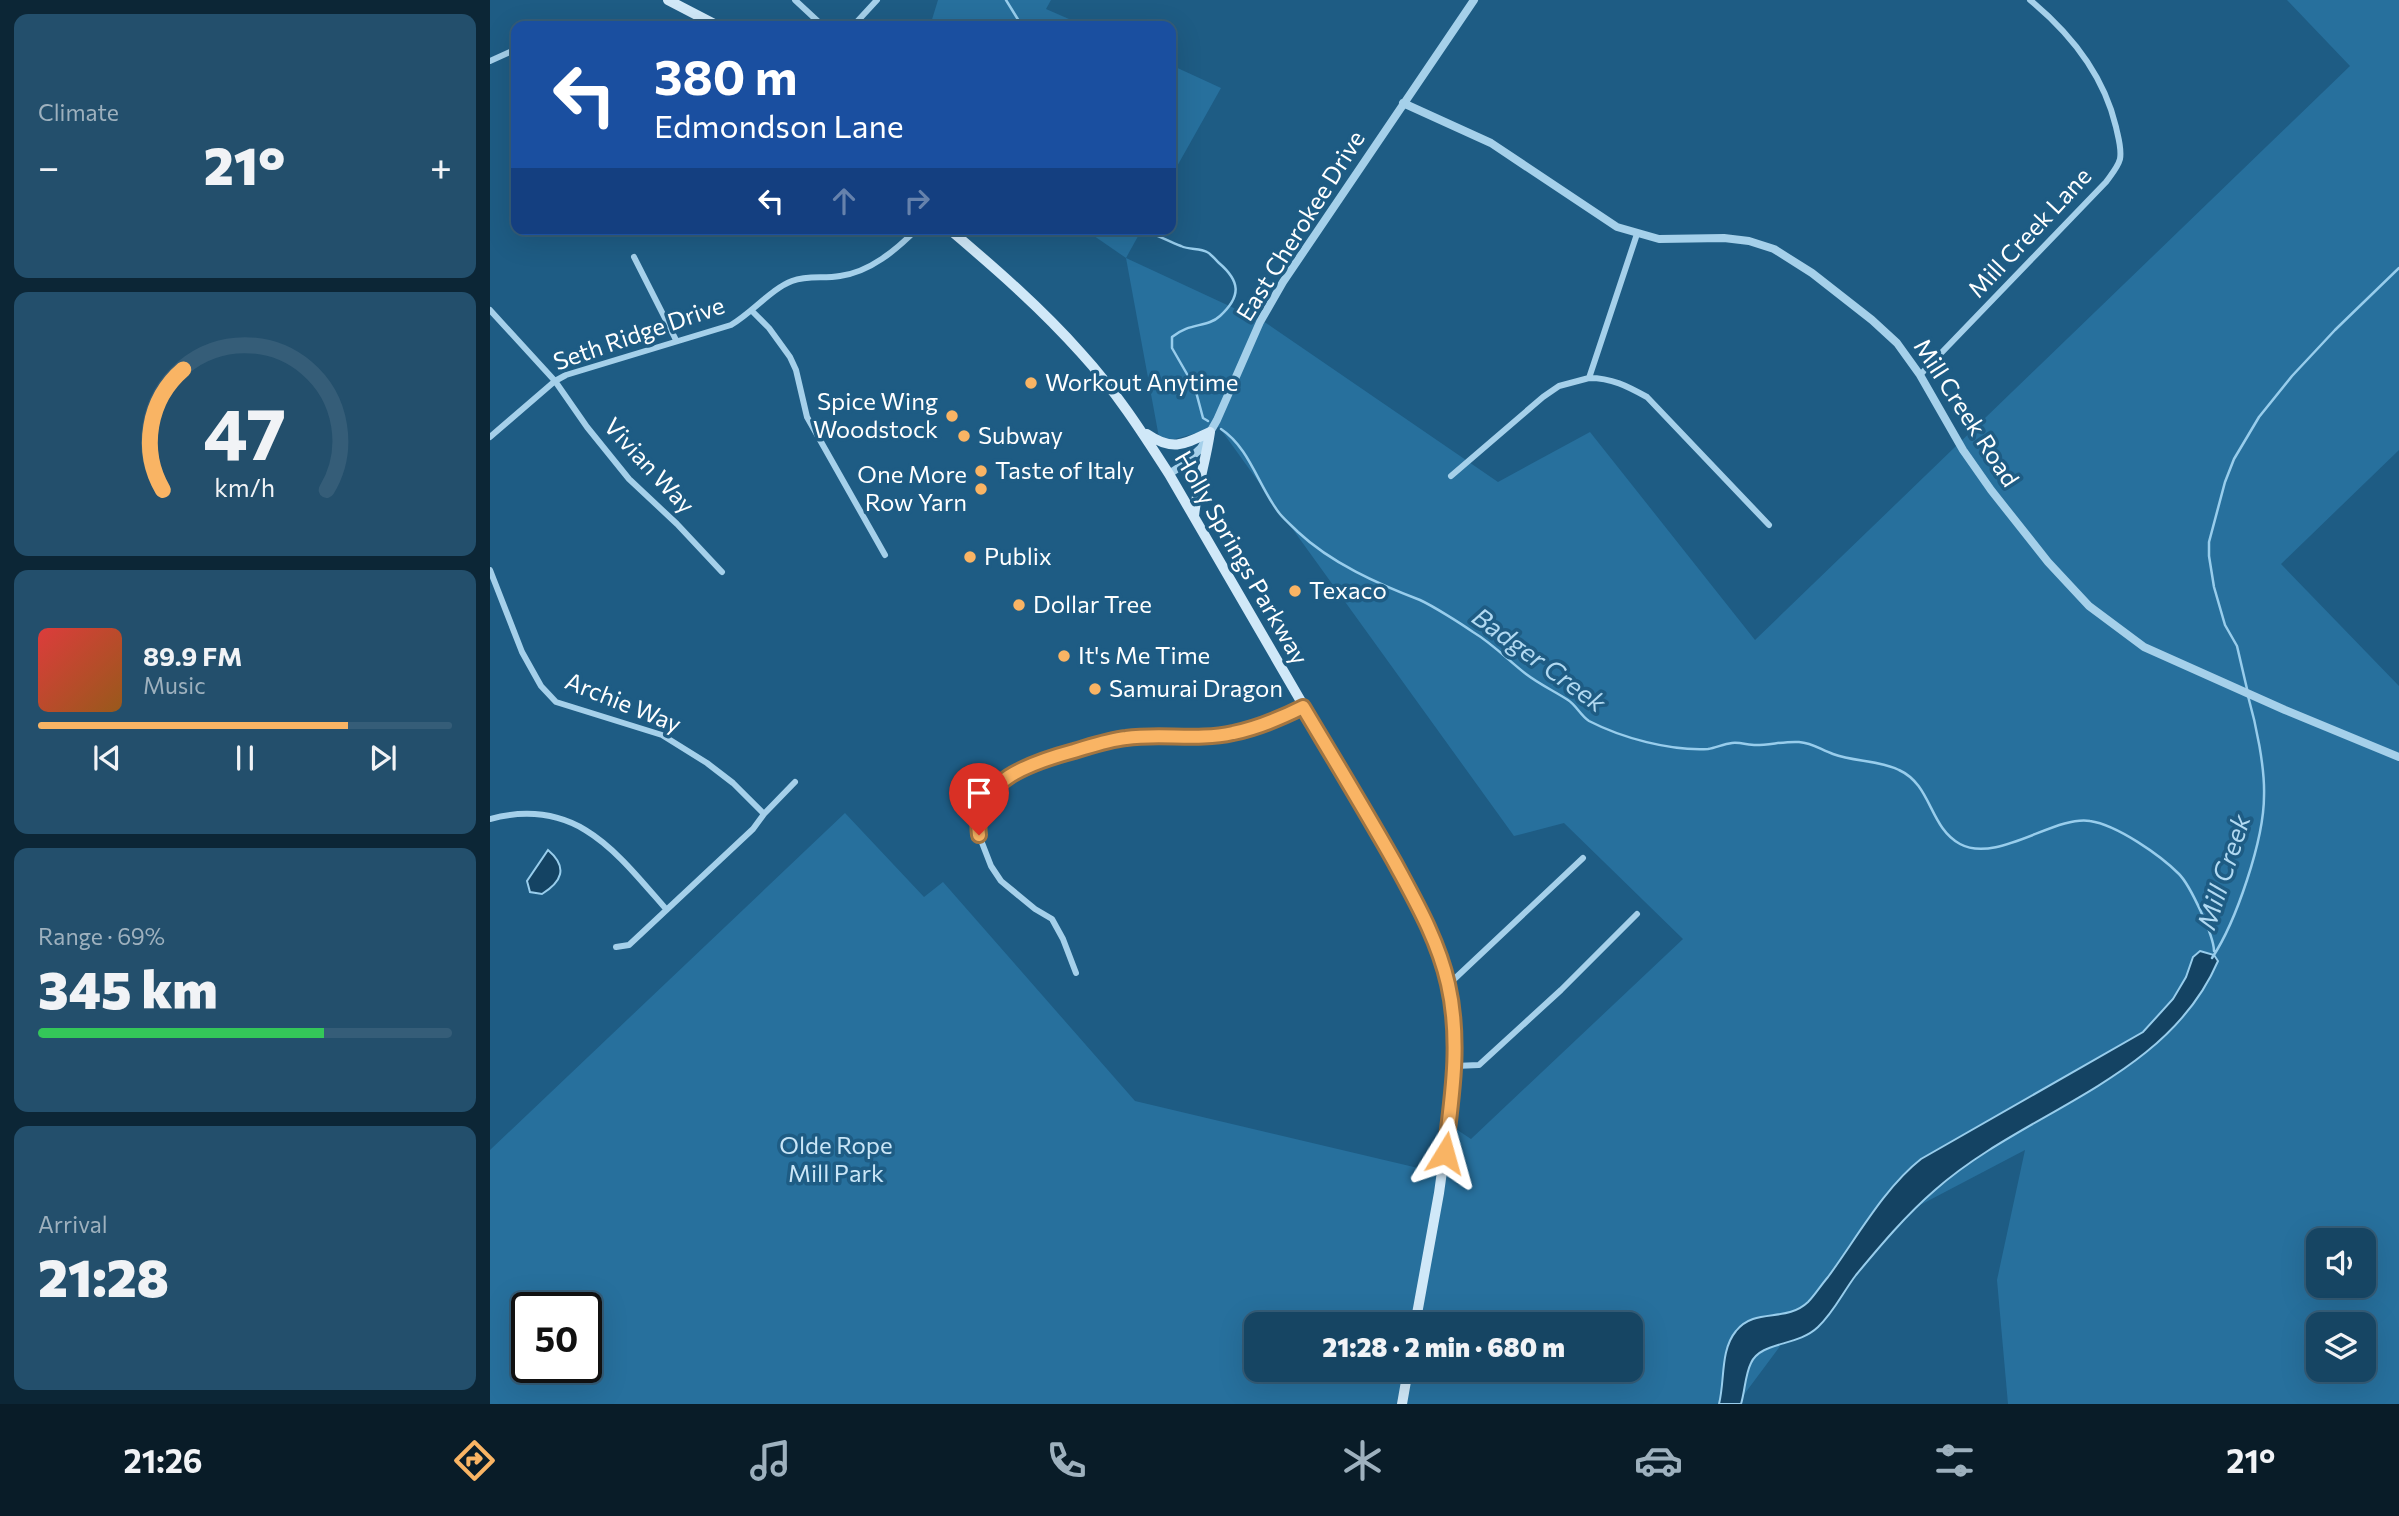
<!DOCTYPE html>
<html lang="en">
<head>
<meta charset="utf-8">
<style>
  :root { --surface:#164563; --page:#234f6c; --text:#f1f3f6; --muted:#9eb1be; --line:#355d78; --accent:#f9b464 }
  body { margin:0; font-family:Commissioner,sans-serif; background:var(--page); color:var(--text); height:100vh; display:flex; flex-direction:column; font-size:26px; white-space:nowrap }
  * { box-sizing:border-box; margin:0 }
  p { font-size:23px; color:var(--muted) }
  .icon { flex:none; width:38px; height:38px; fill:none; stroke:currentColor; stroke-width:2; stroke-linecap:round; stroke-linejoin:round }
  .map { position:relative; flex:1; overflow:hidden }
  .details { display:flex; flex-direction:column; gap:14px; padding:14px; background:#0c2636; width:490px }
  .details>* { flex:none }
  .top-card { position:absolute; left:21px; top:21px; width:665px; height:214px; border-radius:14px; box-shadow:0 7px 28px #0002,0 0 0 2px var(--line); background:#1a4fa0; color:#fff; overflow:hidden }
  .buttons { position:absolute; left:1816px; top:1228px; display:grid; gap:14px }
  .buttons a { display:grid; place-items:center; width:70px; height:70px; border-radius:14px; background:var(--surface); box-shadow:0 7px 28px #0002,0 0 0 2px var(--line); font-size:35px }
  .speed { position:absolute; left:21px; top:1292px; display:flex; gap:14px; font-size:35px; font-weight:700; text-align:center }
  .speed>* { display:grid; place-content:center; width:91px; height:91px; border-radius:50%; background:var(--surface); box-shadow:0 7px 28px #0002,0 0 0 2px var(--line); line-height:1 }
  .speed .limit { border:4px solid #111; border-radius:10px; background:#fff; color:#111 }
  .pin { position:absolute; display:grid; place-items:center; width:60px; height:60px; color:#fff; margin:-72px -30px; border-radius:50% 50% 50% 0; rotate:-45deg; box-shadow:0 0 7px #0007 }
  .pin .icon { rotate:45deg }
  .me { position:absolute; width:77px; margin:-38px; rotate:8deg; stroke-linejoin:round; filter:drop-shadow(0 0 5px #0008) }
  .turn { display:flex; align-items:center; gap:24px; height:147px; padding:0 28px; font-size:32px }
  .turn .icon { width:91px; height:91px; stroke-width:2.5 }
  .turn b { display:block; font-size:49px; line-height:60px }
  .lanes { display:flex; align-items:center; height:66px; padding:0 28px; background:#0003; justify-content:center; gap:35px; direction:ltr }
  .lanes .off { opacity:.35 }
  .big { font-size:52px; font-weight:800; line-height:1.1 }
  .details .tile { flex:1; display:flex; flex-direction:column; justify-content:center; gap:10px; min-width:0; padding:0 24px; border-radius:14px; background:var(--page) }
  .details .dial { align-items:center; gap:0 }
  .dial svg { height:182px; overflow:visible; fill:none; stroke:var(--line); stroke-width:7; stroke-linecap:round; text-anchor:middle }
  .dial text { fill:var(--text); stroke:none }
  .song { display:flex; align-items:center; gap:21px }
  .cover { width:84px; height:84px; border-radius:10px; background:linear-gradient(135deg,hsl(0 70% 55%),hsl(30 70% 35%)) }
  .played { height:7px; border-radius:4px; background:linear-gradient(90deg,var(--accent) 75%,var(--line) 75%) }
  .keys { display:flex; justify-content:space-around; direction:ltr }
  .heat { display:flex; justify-content:space-between; align-items:center; font-size:38px; direction:ltr }
  .charge { height:10px; border-radius:5px; background:linear-gradient(90deg,#34c759 69%,var(--line) 0) }
  .trip { position:absolute; left:754px; top:1312px; width:399px; height:70px; border-radius:14px; background:var(--surface); box-shadow:0 7px 28px #0002,0 0 0 2px var(--line); font-weight:800; line-height:70px; text-align:center }
  .tab-bar { display:flex; height:112px; justify-content:space-around; align-items:center; background:#091c28; color:var(--muted) }
  .tab-bar .icon { width:49px; height:49px }
  .tab-bar .active { color:var(--accent) }
  .tab-bar b { font-size:32px; color:var(--text) }
  main { display:flex; flex:1; min-height:0 }
  .map>svg:first-child { display:block }
  .green { fill:#27709d; fill-rule:evenodd }
  .water { fill:#144363; stroke:#98cdec; stroke-width:2 }
  .lines { fill:none; stroke-linecap:round; stroke-linejoin:round }
  .stream { stroke:#98cdec; stroke-width:2.5 }
  .minor { stroke:#a5d0ea; stroke-width:6 }
  .tertiary { stroke:#a5d0ea; stroke-width:8 }
  .secondary { stroke:#d0e8f8; stroke-width:10 }
  .route-casing { stroke:#a27541; stroke-width:18 }
  .route { stroke:#f9b464; stroke-width:12 }
  .poi-dot { fill:#f9b464; stroke:#1e5c84; stroke-width:2.5 }
  .labels { text-anchor:middle; stroke-width:7; stroke-linejoin:round; paint-order:stroke }
  .street-label { font-size:24px; fill:#fff; stroke:#1e5c84 }
  .poi-label { font-size:24px; fill:#fff; stroke:#1e5c84; text-anchor:start }
  .park-label { font-size:24px; fill:#cae6f7; stroke:#1e5c84 }
  .water-label { font-size:26px; font-style:italic; fill:#b1d9f1; stroke:#1e5c84 }
</style>
</head>
<body>
<main>
<section class="details">
<div class="tile"><p>Climate</p>
<div class="heat"><a>−</a><b class="big">21°</b><a>+</a></div>
</div>
<div class="tile dial"><svg viewBox="0 0 100 80">
<path d="M14 69A42 42 0 1 1 86 69"/>
<path d="M14 69A42 42 0 0 1 23 16" stroke="#f9b464"/>
<text x="50" y="56" font-size="32" font-weight="700">47</text>
<text x="50" y="72" font-size="11">km/h</text>
</svg></div>
<div class="tile">
<div class="song"><i class="cover"></i><div><b>89.9 FM</b><p>Music</p></div></div>
<div class="played"></div>
<div class="keys"><svg class="icon" aria-label="previous" viewBox="0 0 24 24"><path d="M18 5L8 12l10 7zM5 5v14"/></svg><svg class="icon" aria-label="pause" viewBox="0 0 24 24"><path d="M8 5v14M16 5v14"/></svg><svg class="icon" aria-label="next" viewBox="0 0 24 24"><path d="M6 5l10 7-10 7zM19 5v14"/></svg></div>
</div>
<div class="tile"><p>Range · 69%</p><b class="big">345 km</b><div class="charge"></div></div>
<div class="tile"><p>Arrival</p><b class="big">21:28</b></div>
</section>
<div class="map">
<svg width="1909" height="1404" viewBox="0 0 1909 1404">
  <rect width="100%" height="100%" fill="#1e5c84"/>
  <!-- green -->
  <path class="green" d="M448,0H561L556,9L595,26H440Z
    M1797,0H1909V450L1791,564L1909,686V1404H1518L1507,1280L1535,1150L1373,1235L1328,1327L1302,1330L1247,1404H0V1150L355,813L434,897L453,882L645,1101L945,1172L957,1162L963,1127L981,1139L1193,939L1074,823L1024,836L729,427L670,443L636,258L594,229H652L636,258L776,323L1008,482L1100,432L1265,640L1860,66ZM1829,1241H1874V1286H1829ZM37,1307H96V1367H37ZM766,1325H1141V1370H766ZM1829,1325H1874V1370H1829Z
    M681,65L731,88L681,177Z"/>
  <!-- water -->
  <path class="water" d="M58,850C79,868 71,882 52,894L40,892L37,881Z
    M1710,951L1724,955L1728,961C1677,1080 1535,1110 1445,1190C1416,1215 1390,1246 1366,1275C1353,1292 1344,1312 1328,1327C1307,1347 1271,1341 1261,1363C1255,1375 1255,1391 1251,1404H1229C1235,1381 1230,1350 1246,1331C1265,1307 1296,1323 1318,1302C1325,1295 1331,1285 1338,1277C1366,1239 1394,1188 1431,1159L1653,1032L1683,999L1696,977L1703,957Z"/>
  <g class="lines">
    <!-- stream -->
    <path class="stream" d="M516,0L532,26
      M646,229C663,232 675,240 691,246C699,250 710,248 717,252C721,254 726,260 729,263C750,281 752,296 730,316C717,328 700,322 682,337V348L705,388L713,418L718,421
      M731,429C760,448 769,488 790,514C795,520 802,526 808,532C841,563 888,584 930,600C943,606 970,623 983,632C1003,644 1018,660 1036,674C1049,684 1064,691 1078,700C1086,705 1091,716 1099,721C1132,738 1180,751 1218,749C1226,748 1233,744 1242,743C1250,742 1258,745 1266,745C1280,745 1295,741 1309,742C1323,743 1331,750 1343,754C1364,762 1389,760 1409,770C1442,785 1439,827 1470,844C1507,864 1565,815 1600,821C1627,825 1670,855 1689,874C1700,885 1724,936 1724,951
      M1757,689L1747,646L1735,625L1724,587L1719,556V542L1735,482L1744,459L1769,417L1802,376L1845,330L1909,268
      M1722,958C1746,922 1774,840 1774,796C1775,767 1766,724 1758,696"/>
    <!-- minor -->
    <path class="minor" d="M305,0L333,26
      M363,26L387,0
      M0,61L20,52L26,53
      M144,257L186,340
      M0,310L65,381L97,427L139,479L187,524L232,572
      M263,312L279,328L300,357L306,370L317,417L395,555
      M1430,375L1616,182C1621,175 1628,167 1630,159C1632,148 1628,137 1626,127C1614,76 1580,33 1540,0
      M1099,378C1122,378 1137,386 1157,397L1279,525
      M0,437L65,381L76,375L241,325C263,312 281,289 302,281C318,275 334,279 350,276C380,272 406,250 427,229
      M961,476L1053,397L1069,386L1099,378L1147,234
      M0,570L32,652L51,686L66,702L172,735L217,763L243,783L274,814L263,829L139,945L126,947
      M274,814L305,782
      M0,819C86,796 126,852 176,909
      M586,973L573,939L562,919L545,909L511,881L501,866L489,835L488,823L503,790L540,763L618,741L638,738L722,736L743,734L788,719L813,707
      M958,985L1093,858
      M965,1066L989,1065L1071,990L1147,914"/>
    <!-- tertiary -->
    <path class="tertiary" d="M913,103L1001,143L1127,227L1169,239L1234,238L1259,241L1284,249L1322,273L1382,320L1407,343L1430,375L1473,450L1501,490L1558,562L1599,606L1654,647L1795,710L1909,757
      M679,474L694,464L711,448L727,420L770,322L793,282L984,0"/>
    <!-- secondary -->
    <path class="secondary" d="M178,0L228,26
      M459,229C505,268 551,308 591,353C625,390 652,432 679,474L895,846L933,916L949,955L962,1009L964,1085L949,1193L925,1325
      M657,434C683,452 695,444 720,432
      M704,516C707,487 716,460 720,432
      M912,1404L918,1370"/>
  </g>
  <g class="lines">
    <defs>
      <path id="route" d="M489,835C482,781 543,762 584,751C601,746 618,740 636,738C671,733 708,741 743,733C768,728 791,718 813,707C844,759 875,810 905,863C926,902 948,940 958,984C971,1041 962,1097 955,1153"/>
    </defs>
    <!-- route casing -->
    <use href="#route" class="route-casing"/>
    <!-- route -->
    <use href="#route" class="route"/>
  </g>
  <!-- markers -->
  <g class="poi-dot">
    <circle cx="541" cy="383" r="7"/>
    <circle cx="462" cy="416" r="7"/>
    <circle cx="474" cy="436" r="7"/>
    <circle cx="491" cy="471" r="7"/>
    <circle cx="491" cy="489" r="7"/>
    <circle cx="480" cy="557" r="7"/>
    <circle cx="805" cy="591" r="7"/>
    <circle cx="529" cy="605" r="7"/>
    <circle cx="574" cy="656" r="7"/>
    <circle cx="605" cy="689" r="7"/>
  </g>
  <g class="labels">
    <!-- street labels -->
    <g class="street-label">
      <text transform="translate(811 226) rotate(-58)" y="8">East Cherokee Drive</text>
      <text transform="translate(1540 233) rotate(-47)" y="8">Mill Creek Lane</text>
      <text transform="translate(149 334) rotate(-19)" y="8">Seth Ridge Drive</text>
      <text transform="translate(1476 413) rotate(57)" y="8">Mill Creek Road</text>
      <text transform="translate(159 466) rotate(47)" y="8">Vivian Way</text>
      <text transform="translate(751 558) rotate(60)" y="8">Holly Springs Parkway</text>
      <text transform="translate(133 703) rotate(22)" y="8">Archie Way</text>
    </g>
    <!-- poi labels -->
    <g class="poi-label">
      <text x="555" y="391">Workout Anytime</text>
      <text x="448" y="410" text-anchor="end">Spice Wing<tspan x="448" dy="28">Woodstock</tspan></text>
      <text x="488" y="444">Subway</text>
      <text x="505" y="479">Taste of Italy</text>
      <text x="477" y="483" text-anchor="end">One More<tspan x="477" dy="28">Row Yarn</tspan></text>
      <text x="494" y="565">Publix</text>
      <text x="819" y="599">Texaco</text>
      <text x="543" y="613">Dollar Tree</text>
      <text x="588" y="664">It's Me Time</text>
      <text x="619" y="697">Samurai Dragon</text>
    </g>
    <!-- park labels -->
    <g class="park-label">
      <text x="346" y="1154">Olde Rope<tspan x="346" dy="28">Mill Park</tspan></text>
    </g>
    <!-- water labels -->
    <g class="water-label">
      <text transform="translate(1049 660) rotate(36)" y="9">Badger Creek</text>
      <text transform="translate(1734 872) rotate(-72)" y="9">Mill Creek</text>
    </g>
  </g>
</svg>
<div class="buttons">
<a><svg class="icon" aria-label="sound" viewBox="0 0 24 24"><path d="M4 9h4l5-4v14l-5-4H4zM17 9q2 3 0 6"/></svg></a>
<a><svg class="icon" aria-label="layers" viewBox="0 0 24 24"><path d="M12 4l9 5-9 5-9-5zM3 14l9 5 9-5"/></svg></a>
</div>
<div class="speed"><div class="limit">50</div></div>
<div class="pin" style="left:489px;top:835px;background:#d93025"><svg class="icon" aria-label="arrive" viewBox="0 0 24 24"><path d="M6 21V4h12l-3 4 3 4H6"/></svg></div>
<svg class="me" style="left:955px;top:1153px" viewBox="-20 -20 40 40"><path d="M0-17L14 15 0 8-14 15z" fill="#f9b464" stroke="#fff" stroke-width="4"/></svg>
<div class="trip">21:28 · 2 min · 680 m</div>
<div class="top-card">
<div class="turn"><svg class="icon" aria-label="left" viewBox="0 0 24 24"><path d="M17 20v-9H6M10 6l-5 5 5 5"/></svg><div><b>380 m</b>Edmondson Lane</div></div>
<div class="lanes"><svg class="icon" aria-label="left" viewBox="0 0 24 24"><path d="M17 20v-9H6M10 6l-5 5 5 5"/></svg><svg class="icon off" aria-label="ahead" viewBox="0 0 24 24"><path d="M12 20V5M6 11l6-6 6 6"/></svg><svg class="icon off" aria-label="right" viewBox="0 0 24 24"><path d="M7 20v-9h11M14 6l5 5-5 5"/></svg></div>
</div>
</div>
</main>
<nav class="tab-bar">
<b>21:26</b>
<svg class="icon active" aria-label="directions" viewBox="0 0 24 24"><path d="M12 3l9 9-9 9-9-9zM9 14v-3h6M13 9l2 2-2 2"/></svg>
<svg class="icon" aria-label="music" viewBox="0 0 24 24"><path d="M9 18V5l10-2v13"/><circle cx="6" cy="18" r="3"/><circle cx="16" cy="16" r="3"/></svg>
<svg class="icon" aria-label="phone" viewBox="0 0 24 24"><path d="M5 4h4l2 5-3 2q2 4 5 5l2-3 5 2v4C11 20 4 13 5 4z"/></svg>
<svg class="icon" aria-label="climate" viewBox="0 0 24 24"><path d="M12 3v18M4 7l16 10M4 17L20 7"/></svg>
<svg class="icon" aria-label="car" viewBox="0 0 24 24"><path d="M5 17H2v-5l4-1 3-4h7l3 4 3 1v5h-3M9 17h6M6 11h13"/><circle cx="7" cy="17" r="2"/><circle cx="17" cy="17" r="2"/></svg>
<svg class="icon" aria-label="filters" viewBox="0 0 24 24"><path d="M4 7h16M4 17h16"/><circle cx="9" cy="7" r="2"/><circle cx="15" cy="17" r="2"/></svg>
<b>21°</b>
</nav>
</body>
</html>
